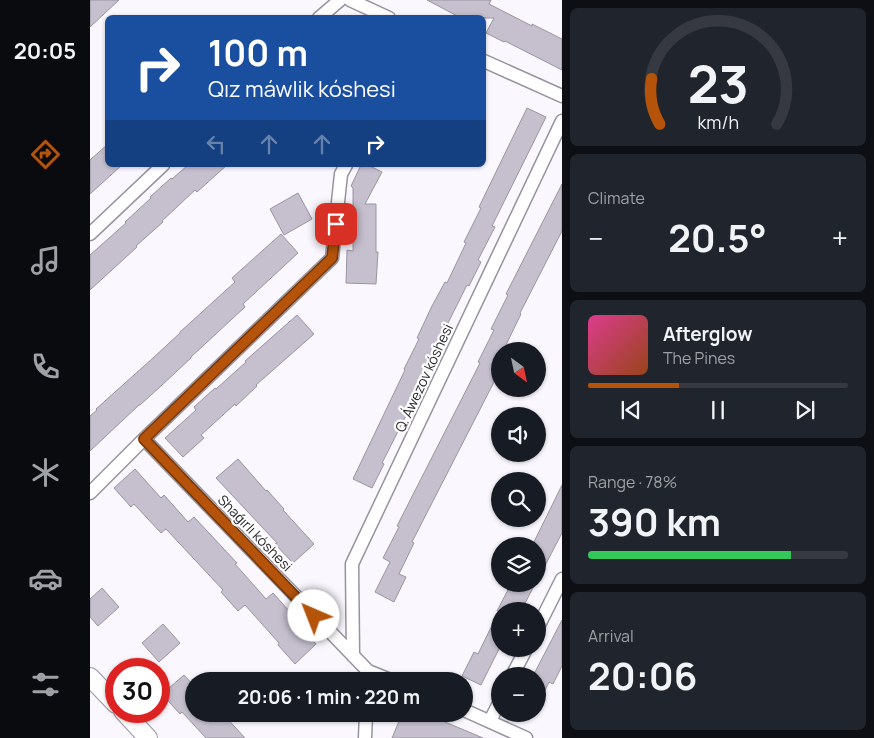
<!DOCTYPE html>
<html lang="en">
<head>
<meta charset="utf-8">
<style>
  :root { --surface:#171b24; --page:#20242c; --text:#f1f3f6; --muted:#9ea1a6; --line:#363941; --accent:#b45309 }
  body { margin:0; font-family:Manrope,sans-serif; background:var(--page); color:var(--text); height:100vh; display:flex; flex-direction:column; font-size:19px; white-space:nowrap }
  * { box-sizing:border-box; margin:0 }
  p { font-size:16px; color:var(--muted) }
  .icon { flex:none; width:28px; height:28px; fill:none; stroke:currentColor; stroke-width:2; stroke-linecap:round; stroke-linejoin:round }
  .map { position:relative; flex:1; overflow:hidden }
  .details { display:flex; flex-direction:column; gap:8px; padding:8px; background:#0d0f14; width:312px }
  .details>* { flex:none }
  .guide { position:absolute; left:15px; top:15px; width:381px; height:152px; border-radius:8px; box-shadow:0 1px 4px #0004; background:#1a4fa0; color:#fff; overflow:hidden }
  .needle { width:32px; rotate:147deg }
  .buttons { position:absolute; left:401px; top:342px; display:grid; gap:10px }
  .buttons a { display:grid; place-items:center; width:55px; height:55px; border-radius:50%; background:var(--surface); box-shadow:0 1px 4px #0004; font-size:25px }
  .speed { position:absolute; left:15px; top:658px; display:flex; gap:10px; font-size:25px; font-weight:700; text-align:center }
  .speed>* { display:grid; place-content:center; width:65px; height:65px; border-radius:50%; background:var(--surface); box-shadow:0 1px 4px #0004; line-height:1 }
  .speed .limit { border:8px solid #d22; background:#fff; color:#111 }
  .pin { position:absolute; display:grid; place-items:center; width:42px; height:42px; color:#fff; margin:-21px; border-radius:10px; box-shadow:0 2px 8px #0006 }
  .me { position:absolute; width:55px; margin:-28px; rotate:316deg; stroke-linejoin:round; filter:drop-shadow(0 0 4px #0008) }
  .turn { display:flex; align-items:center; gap:18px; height:105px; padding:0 20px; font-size:22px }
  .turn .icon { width:65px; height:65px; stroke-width:2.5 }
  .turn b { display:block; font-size:35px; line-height:42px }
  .lanes { display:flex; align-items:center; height:48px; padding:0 20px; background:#0003; justify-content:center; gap:25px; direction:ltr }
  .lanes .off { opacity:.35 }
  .big { font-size:38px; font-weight:700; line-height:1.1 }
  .details .widget { flex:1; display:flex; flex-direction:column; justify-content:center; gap:8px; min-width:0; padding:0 18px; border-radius:8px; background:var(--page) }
  .details .dial { align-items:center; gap:0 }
  .dial svg { height:130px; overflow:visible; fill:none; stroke:var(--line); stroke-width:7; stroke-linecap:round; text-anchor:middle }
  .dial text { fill:var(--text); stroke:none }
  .song { display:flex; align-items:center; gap:15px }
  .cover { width:60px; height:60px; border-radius:8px; background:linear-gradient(135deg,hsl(330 70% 55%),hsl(20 70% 35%)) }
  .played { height:5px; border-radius:2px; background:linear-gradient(90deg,var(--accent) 35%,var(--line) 35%) }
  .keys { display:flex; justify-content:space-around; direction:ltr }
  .heat { display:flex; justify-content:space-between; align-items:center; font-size:28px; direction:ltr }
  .charge { height:8px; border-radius:4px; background:linear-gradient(90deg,#34c759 78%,var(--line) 0) }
  .trip { position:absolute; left:95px; top:672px; width:288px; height:50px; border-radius:25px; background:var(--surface); box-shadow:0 1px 4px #0004; font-weight:700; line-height:50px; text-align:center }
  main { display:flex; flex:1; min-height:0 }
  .tabs { display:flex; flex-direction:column; width:90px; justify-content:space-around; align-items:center; background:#090b0e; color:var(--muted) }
  .tabs .icon { width:35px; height:35px }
  .tabs .active { color:var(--accent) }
  .tabs b { font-size:22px; color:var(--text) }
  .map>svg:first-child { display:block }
  .building { fill:#c5bfce; stroke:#9a94a2 }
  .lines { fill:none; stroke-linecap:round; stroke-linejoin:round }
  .minor-casing { stroke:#97929f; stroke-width:15 }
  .secondary-casing { stroke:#97929f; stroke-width:20 }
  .minor { stroke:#fff; stroke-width:12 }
  .secondary { stroke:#fff; stroke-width:18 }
  .route-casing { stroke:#753606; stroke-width:12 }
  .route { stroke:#b45309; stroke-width:9 }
  .labels { text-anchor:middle; stroke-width:4.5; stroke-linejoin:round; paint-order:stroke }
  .street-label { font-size:14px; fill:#29272d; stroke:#fff }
</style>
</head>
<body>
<main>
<nav class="tabs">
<b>20:05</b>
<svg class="icon active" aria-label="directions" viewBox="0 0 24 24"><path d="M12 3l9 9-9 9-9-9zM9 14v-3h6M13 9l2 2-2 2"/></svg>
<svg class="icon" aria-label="music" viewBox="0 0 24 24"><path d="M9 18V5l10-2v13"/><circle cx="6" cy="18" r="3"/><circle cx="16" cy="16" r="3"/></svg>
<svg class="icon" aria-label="phone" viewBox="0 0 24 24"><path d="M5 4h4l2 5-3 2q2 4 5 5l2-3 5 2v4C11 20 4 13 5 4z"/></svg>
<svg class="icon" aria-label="climate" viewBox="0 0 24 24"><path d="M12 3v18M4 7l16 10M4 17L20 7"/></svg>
<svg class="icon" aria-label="car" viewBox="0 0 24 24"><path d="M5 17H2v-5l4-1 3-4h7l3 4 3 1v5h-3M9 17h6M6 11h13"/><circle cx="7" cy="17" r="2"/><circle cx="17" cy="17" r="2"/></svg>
<svg class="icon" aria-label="filters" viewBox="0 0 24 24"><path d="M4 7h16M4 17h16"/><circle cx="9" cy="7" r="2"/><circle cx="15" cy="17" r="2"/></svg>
</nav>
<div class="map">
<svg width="472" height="738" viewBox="0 0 472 738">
  <rect width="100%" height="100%" fill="#faf8fe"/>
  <!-- building -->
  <path class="building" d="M0,0H29L0,27Z
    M337,0H401L399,4L442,26V24L472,39V70L415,41L414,42L396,33L404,18H371Z
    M437,108L456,117L402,226L405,227L388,260L391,262L379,286L377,285L343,353L345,354L329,387L330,388L292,463L294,464L282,488L263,479L315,370L314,369L329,339L327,338L342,306L355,282L357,283L376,243L374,242L391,208L389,207Z
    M18,144V165H32L0,194V160Z
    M98,165H137L107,192L105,190L72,221L73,222L46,246L47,247L0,290V255L36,223L35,222L61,198L60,197L81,178L82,179Z
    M271,165H278L292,172L275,204H286V252H288L286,284L256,283L257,250L263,251V188L261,186Z
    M472,184V231L430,313L431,314L413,351H410V365L403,379L405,380L322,542L324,543L309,574L316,577L304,602L285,592L300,562L293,558L309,527L307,526L390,363L388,362L404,330L401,329L418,295L416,294Z
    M208,193L222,219L194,235L180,209Z
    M191,234L208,253L153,304L155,307L101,357V358L71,386L50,405H49L0,451V416L7,410L6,409L63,358L90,333V332L145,282L142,278Z
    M207,315L224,334L166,385L167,386L146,406L145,404L111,435L114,438L93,457L75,438L106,410L104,407L125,388L126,389L156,362L155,361Z
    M148,459L176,491L177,490L194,509L193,510L224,544L203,563L185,544L187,543L126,478Z
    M45,469L71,498L74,495L98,522L104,517L147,563L145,564L176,599L183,593L200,612L198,614L226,644L205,664L188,645L189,643L155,605L148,611L131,592L133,590L76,529L71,533L44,504L41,507L24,488Z
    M472,485V533L448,579V546H442Z
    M421,584H445L431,611H410V647L391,685L372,676L384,652L388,654L409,611H407Z
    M12,588L29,607L8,626L0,617V599Z
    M472,620V666L463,684L459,682L448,705V676L444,674Z
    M73,624L90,643L69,662L52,643Z
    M94,675L104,686V714H133L155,738H116L92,712L90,714L72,694Z
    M312,714H350L348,719L393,738H302Z"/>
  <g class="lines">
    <defs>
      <path id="minor" d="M260,0L299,18
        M229,18L250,0
        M394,61L472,96
        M0,234L73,165
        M54,439L278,671L303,681
        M0,493L54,439L242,258L251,174L256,165
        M448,627L472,579
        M263,656L262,564L472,121
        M422,676L436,649
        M374,710L436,738
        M400,721L410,701
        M275,738L276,714"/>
      <path id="secondary" d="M0,677L26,704
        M33,711L58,738"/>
    </defs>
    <!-- minor casing -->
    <use href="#minor" class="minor-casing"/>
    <!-- secondary casing -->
    <use href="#secondary" class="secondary-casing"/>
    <!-- minor -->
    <use href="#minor" class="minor"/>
    <!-- secondary -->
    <use href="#secondary" class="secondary"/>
  </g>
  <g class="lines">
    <defs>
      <path id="route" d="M224,616L54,439L242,258L246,224"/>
    </defs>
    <!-- route casing -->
    <use href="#route" class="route-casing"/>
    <!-- route -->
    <use href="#route" class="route"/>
  </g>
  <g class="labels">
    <!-- street labels -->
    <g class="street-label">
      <text transform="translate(334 378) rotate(-65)" y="5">Q. Áwezov kóshesi</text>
      <text transform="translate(165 533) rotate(46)" y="5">Shaǵırlı kóshesi</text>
    </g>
  </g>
</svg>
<div class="buttons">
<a><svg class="needle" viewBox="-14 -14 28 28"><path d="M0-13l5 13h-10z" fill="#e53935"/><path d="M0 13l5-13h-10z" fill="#9ea1a6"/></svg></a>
<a><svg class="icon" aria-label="sound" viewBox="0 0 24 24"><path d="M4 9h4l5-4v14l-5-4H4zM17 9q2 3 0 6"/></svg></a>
<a><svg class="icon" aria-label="search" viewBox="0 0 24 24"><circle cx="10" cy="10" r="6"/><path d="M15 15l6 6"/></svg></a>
<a><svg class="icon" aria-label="layers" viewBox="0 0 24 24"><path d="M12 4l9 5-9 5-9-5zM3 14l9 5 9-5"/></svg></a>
<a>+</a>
<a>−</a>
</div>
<div class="speed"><div class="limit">30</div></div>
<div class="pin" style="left:246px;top:224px;background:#d93025"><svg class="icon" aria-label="arrive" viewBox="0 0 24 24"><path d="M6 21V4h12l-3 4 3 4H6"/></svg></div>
<svg class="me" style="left:224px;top:616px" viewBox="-20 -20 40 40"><circle r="19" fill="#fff"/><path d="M0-13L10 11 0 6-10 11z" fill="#b45309"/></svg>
<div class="trip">20:06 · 1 min · 220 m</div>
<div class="guide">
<div class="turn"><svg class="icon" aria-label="right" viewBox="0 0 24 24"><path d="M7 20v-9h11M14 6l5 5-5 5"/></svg><div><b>100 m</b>Qız máwlik kóshesi</div></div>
<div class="lanes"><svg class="icon off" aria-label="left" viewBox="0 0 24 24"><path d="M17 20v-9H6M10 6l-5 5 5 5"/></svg><svg class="icon off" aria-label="ahead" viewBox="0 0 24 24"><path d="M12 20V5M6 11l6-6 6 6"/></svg><svg class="icon off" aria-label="ahead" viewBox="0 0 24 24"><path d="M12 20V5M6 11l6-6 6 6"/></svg><svg class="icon" aria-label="right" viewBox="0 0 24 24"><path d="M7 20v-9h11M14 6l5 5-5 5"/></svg></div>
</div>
</div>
<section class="details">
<div class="widget dial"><svg viewBox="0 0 100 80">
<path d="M14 69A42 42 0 1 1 86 69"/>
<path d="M14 69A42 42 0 0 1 9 41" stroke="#b45309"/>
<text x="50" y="56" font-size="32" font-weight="700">23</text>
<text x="50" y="72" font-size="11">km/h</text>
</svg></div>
<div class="widget"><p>Climate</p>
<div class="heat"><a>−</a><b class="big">20.5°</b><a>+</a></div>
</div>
<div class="widget">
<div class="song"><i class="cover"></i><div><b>Afterglow</b><p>The Pines</p></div></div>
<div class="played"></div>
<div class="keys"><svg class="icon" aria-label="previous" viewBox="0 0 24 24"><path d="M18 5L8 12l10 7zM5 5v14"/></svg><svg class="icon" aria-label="pause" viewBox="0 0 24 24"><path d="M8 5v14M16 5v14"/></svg><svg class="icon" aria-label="next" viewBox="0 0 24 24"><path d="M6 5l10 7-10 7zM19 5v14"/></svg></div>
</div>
<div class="widget"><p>Range · 78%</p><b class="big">390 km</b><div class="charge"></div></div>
<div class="widget"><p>Arrival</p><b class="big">20:06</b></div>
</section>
</main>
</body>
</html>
